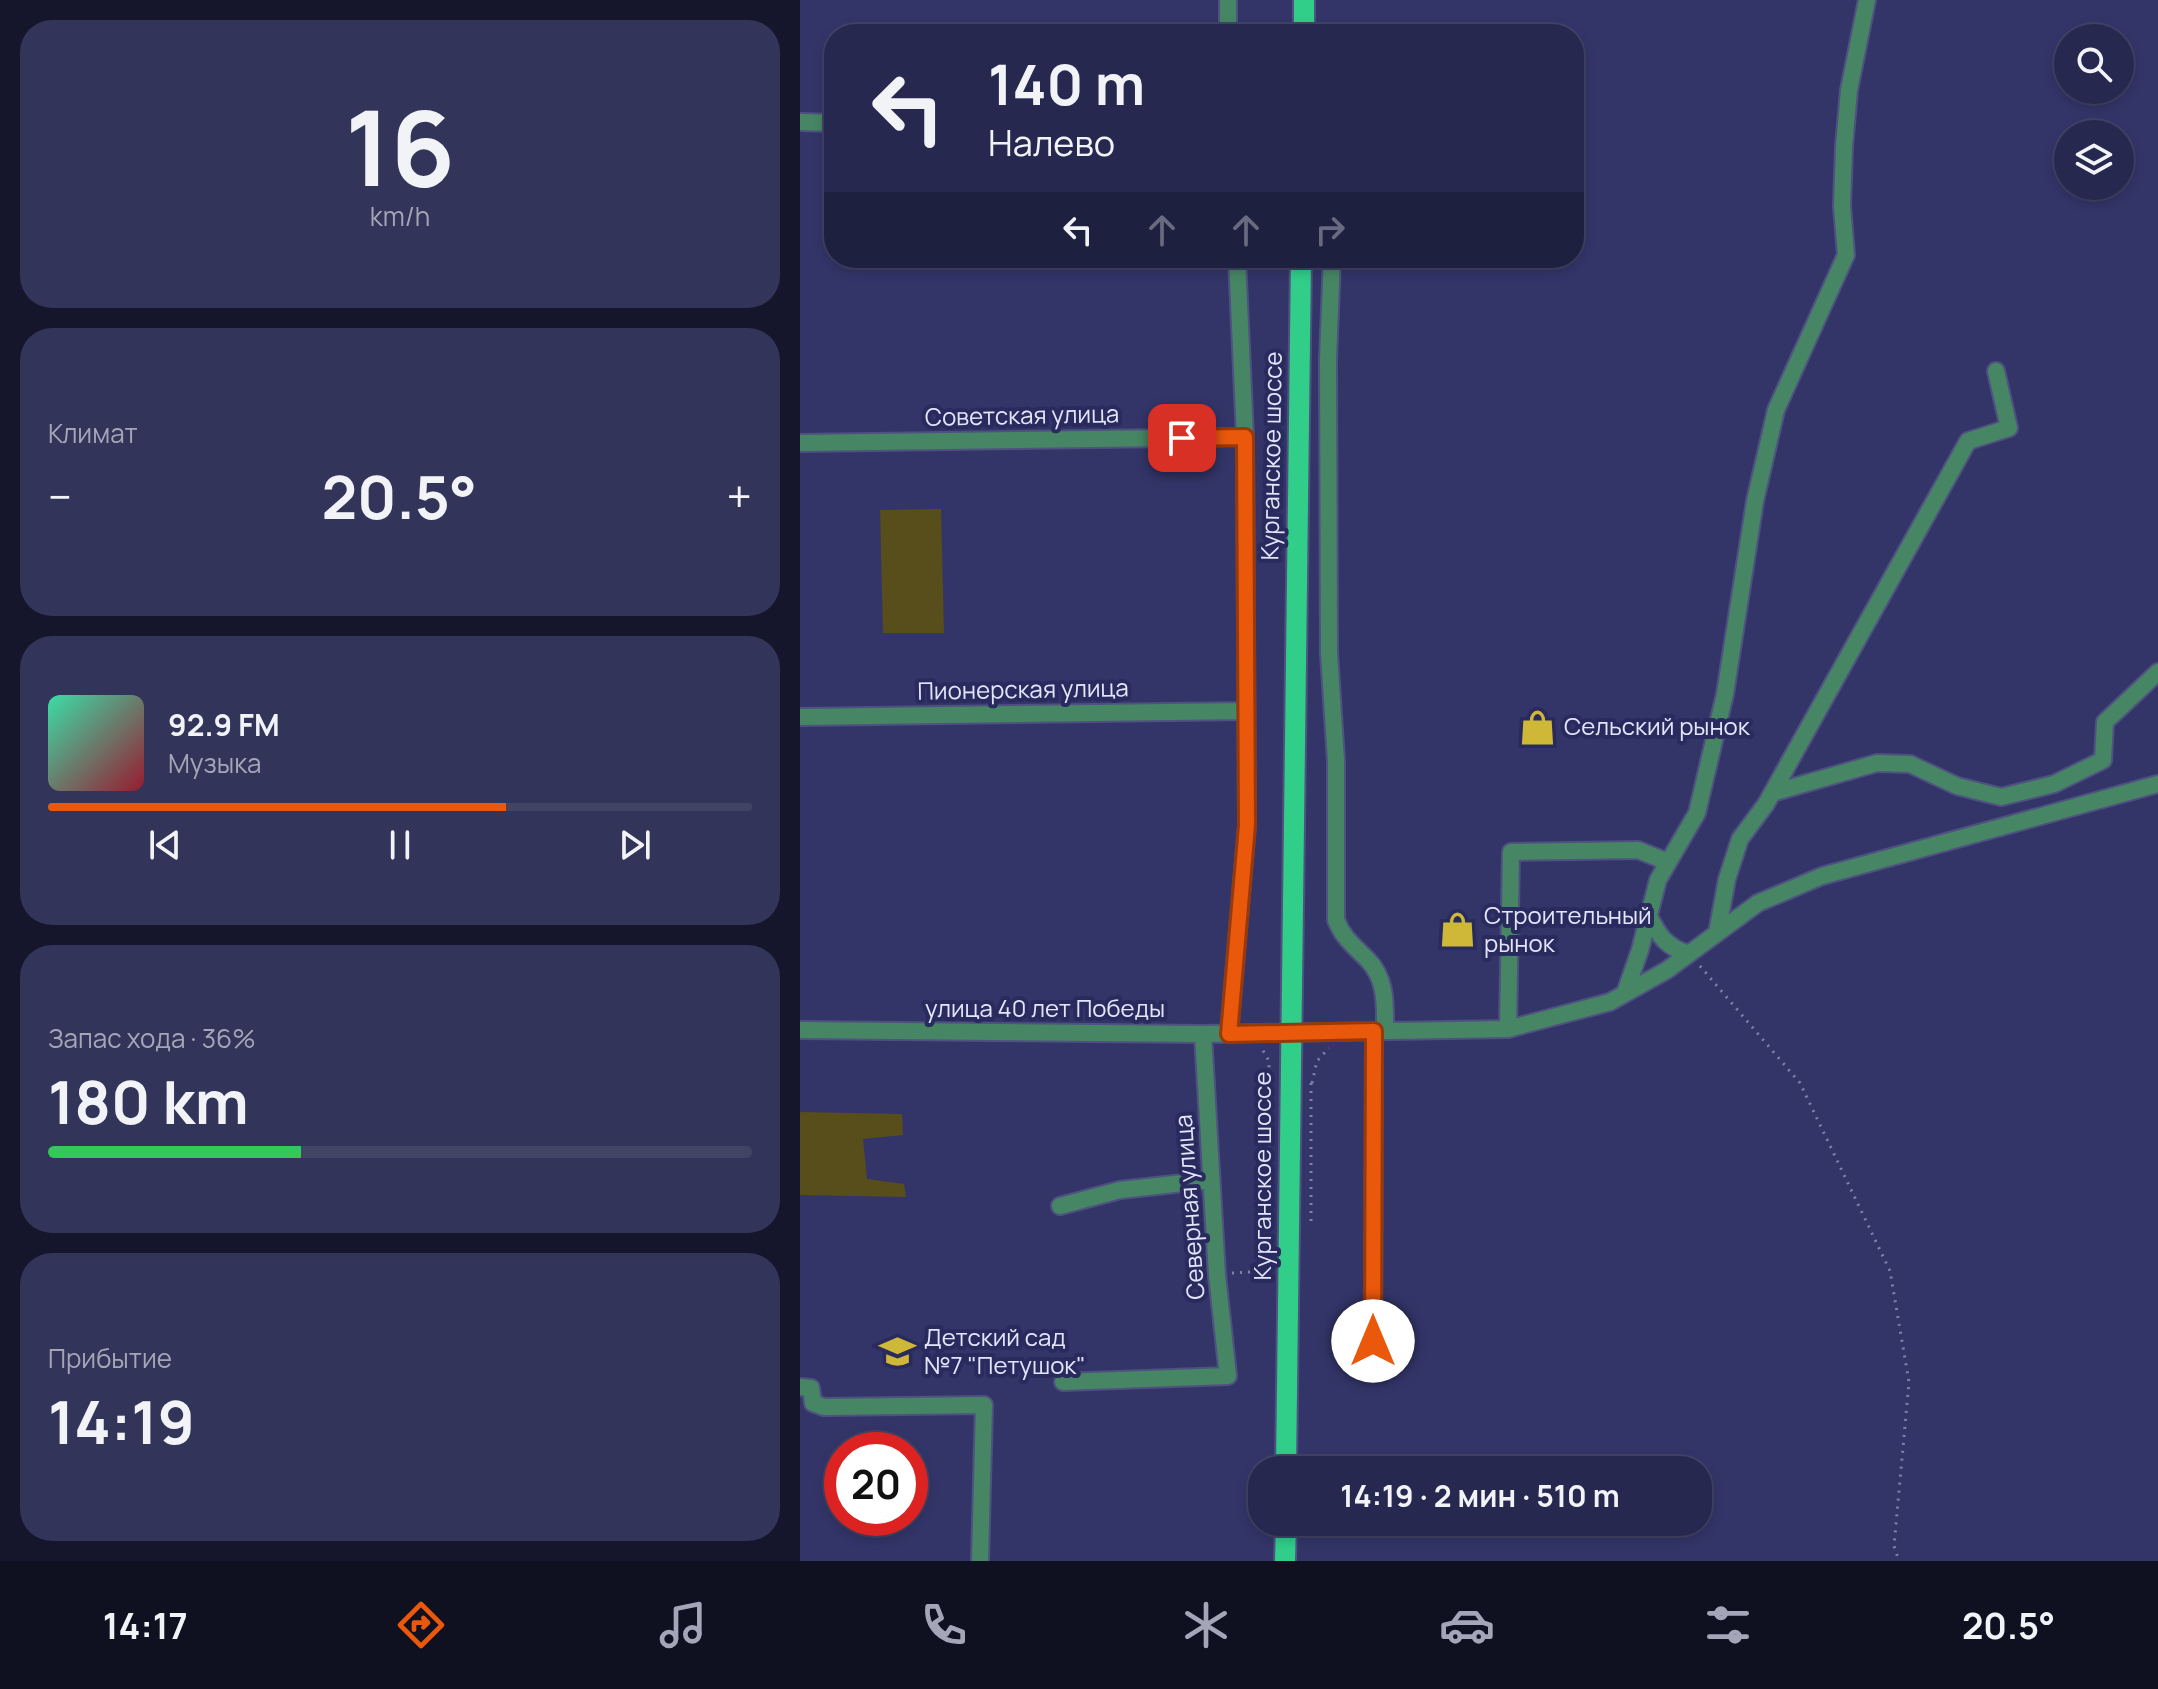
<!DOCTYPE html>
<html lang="ru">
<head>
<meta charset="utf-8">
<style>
  :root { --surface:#26284f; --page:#323459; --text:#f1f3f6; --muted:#a4a6b7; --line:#424466; --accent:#ea580c }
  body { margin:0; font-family:Manrope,sans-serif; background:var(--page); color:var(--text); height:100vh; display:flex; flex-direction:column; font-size:30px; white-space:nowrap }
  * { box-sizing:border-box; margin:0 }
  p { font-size:26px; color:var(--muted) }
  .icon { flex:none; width:44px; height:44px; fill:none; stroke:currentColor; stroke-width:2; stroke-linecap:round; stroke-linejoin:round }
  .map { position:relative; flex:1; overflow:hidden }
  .details { display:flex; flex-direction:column; gap:20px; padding:20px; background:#15162b; width:800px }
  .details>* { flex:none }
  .banner { position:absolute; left:24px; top:24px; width:760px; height:244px; border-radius:32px; box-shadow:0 4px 12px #0003,0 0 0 2px var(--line); background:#26284f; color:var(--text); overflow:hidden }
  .controls { position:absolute; left:1254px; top:24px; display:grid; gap:16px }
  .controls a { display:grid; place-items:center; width:80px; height:80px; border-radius:50%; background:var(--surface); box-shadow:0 4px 12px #0003,0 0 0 2px var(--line); font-size:40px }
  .speed { position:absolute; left:24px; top:1432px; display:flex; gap:16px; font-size:40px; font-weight:700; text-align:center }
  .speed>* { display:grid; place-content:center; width:104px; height:104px; border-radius:50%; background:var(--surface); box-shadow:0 4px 12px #0003,0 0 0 2px var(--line); line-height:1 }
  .speed .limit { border:12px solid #d22; background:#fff; color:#111 }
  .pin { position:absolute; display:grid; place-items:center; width:68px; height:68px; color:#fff; margin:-34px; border-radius:16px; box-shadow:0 4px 12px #0006 }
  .me { position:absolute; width:88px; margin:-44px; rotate:0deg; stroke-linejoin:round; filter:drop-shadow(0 0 6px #0008) }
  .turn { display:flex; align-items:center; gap:28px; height:168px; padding:0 32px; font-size:36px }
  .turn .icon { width:104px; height:104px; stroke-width:2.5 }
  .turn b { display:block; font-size:56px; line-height:68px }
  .lanes { display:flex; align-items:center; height:76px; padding:0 32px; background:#0003; justify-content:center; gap:40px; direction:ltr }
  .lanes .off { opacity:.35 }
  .big { font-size:60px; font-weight:700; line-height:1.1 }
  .details .widget { flex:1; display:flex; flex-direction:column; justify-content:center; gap:12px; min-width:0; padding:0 28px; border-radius:32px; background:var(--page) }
  .details .dial { align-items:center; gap:0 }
  .dial b { font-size:104px; line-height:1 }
  .song { display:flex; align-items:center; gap:24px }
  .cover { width:96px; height:96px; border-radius:12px; background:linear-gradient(135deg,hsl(160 70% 55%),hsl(350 70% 35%)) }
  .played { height:8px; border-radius:4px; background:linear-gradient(90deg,var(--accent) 65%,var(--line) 65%) }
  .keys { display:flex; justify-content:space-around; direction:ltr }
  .heat { display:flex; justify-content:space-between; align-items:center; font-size:44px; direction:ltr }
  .charge { height:12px; border-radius:6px; background:linear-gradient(90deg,#34c759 36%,var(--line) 0) }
  .trip { position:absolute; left:448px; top:1456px; width:464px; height:80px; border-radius:32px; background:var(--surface); box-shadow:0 4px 12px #0003,0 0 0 2px var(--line); font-weight:700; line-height:80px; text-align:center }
  .dock { display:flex; height:128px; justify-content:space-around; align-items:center; background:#0f1020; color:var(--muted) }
  .dock .icon { width:56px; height:56px }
  .dock .current { color:var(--accent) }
  .dock b { font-size:36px; color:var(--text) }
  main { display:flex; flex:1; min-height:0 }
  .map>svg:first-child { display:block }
  .green { fill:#574e1b }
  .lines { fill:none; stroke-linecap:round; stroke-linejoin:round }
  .minor-casing { stroke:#4f5180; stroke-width:20 }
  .major-casing { stroke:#4f5180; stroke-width:24 }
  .path { stroke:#7f82a8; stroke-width:3; stroke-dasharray:2 6; stroke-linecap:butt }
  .minor { stroke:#468664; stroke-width:16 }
  .major { stroke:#31ce8a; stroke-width:20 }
  .route-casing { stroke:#983908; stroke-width:20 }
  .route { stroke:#ea580c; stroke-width:14 }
  .labels { text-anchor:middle; stroke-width:8; stroke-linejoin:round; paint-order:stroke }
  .street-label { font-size:24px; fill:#e3e6fa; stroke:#292a5d }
  .poi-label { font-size:24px; fill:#e3e6fa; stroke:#292a5d; text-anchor:start }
</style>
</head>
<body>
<main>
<section class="details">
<div class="widget dial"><b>16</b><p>km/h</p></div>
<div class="widget"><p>Климат</p>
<div class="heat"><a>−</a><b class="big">20.5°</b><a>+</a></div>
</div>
<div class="widget">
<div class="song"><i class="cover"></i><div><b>92.9 FM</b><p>Музыка</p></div></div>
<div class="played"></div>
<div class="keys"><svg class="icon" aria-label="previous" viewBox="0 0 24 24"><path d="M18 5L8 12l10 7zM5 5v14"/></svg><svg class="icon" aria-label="pause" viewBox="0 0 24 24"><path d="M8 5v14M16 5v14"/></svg><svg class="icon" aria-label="next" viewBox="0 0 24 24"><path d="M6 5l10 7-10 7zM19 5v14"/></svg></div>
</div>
<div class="widget"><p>Запас хода · 36%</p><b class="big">180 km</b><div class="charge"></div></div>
<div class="widget"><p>Прибытие</p><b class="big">14:19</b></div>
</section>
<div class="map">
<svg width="1358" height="1561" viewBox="0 0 1358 1561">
  <rect width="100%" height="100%" fill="#333569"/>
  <!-- green -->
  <path class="green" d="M141,509L144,633H83L80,510Z
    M0,1112L102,1114L103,1135L63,1139L67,1179L104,1184L106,1197L0,1195Z"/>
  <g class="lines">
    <defs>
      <path id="minor" d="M428,0V34
        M0,122L34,123
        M532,258L528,359L529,653L536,761V920C543,938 554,946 567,959C587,979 585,1005 585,1031
        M0,443L445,437
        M0,717L446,711
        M972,793L1077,763L1110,764L1157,786L1201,797L1254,784L1303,760L1305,722L1358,672
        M849,916C859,936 866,947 889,954
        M917,933L927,879L940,839L966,804L1168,441L1209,428L1196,371
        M825,993L840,950L858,880L897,813L925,694L955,501L976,410L1046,255L1042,206L1044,147L1049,90L1067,0
        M708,1029L711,852L838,850L868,862
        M0,1030L403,1034L708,1029L810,1002L867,970L958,903L1022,876L1358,784
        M429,1034L447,825L445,437L437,258
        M260,1206L320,1190L411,1180
        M573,1341L574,1031
        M263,1382L428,1376L417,1275L403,1034
        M0,1387L11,1388L13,1403L24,1407L184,1405L180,1561"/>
      <path id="major" d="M504,34V0
        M486,1470L501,258
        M485,1561L486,1522"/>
    </defs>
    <!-- minor casing -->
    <use href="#minor" class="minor-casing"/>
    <!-- major casing -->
    <use href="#major" class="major-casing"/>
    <!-- path -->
    <path class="path" d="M900,966L1000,1083L1090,1271L1109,1382L1094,1546L1099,1561
      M511,1083V1221
      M512,1083L517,1061L529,1048
      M432,1273L450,1272L469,1257V1061L462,1049"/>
    <!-- minor -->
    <use href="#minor" class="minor"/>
    <!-- major -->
    <use href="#major" class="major"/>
  </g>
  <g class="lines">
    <defs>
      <path id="route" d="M382,438L445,437L447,825L429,1034L574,1031L573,1341"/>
    </defs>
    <!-- route casing -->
    <use href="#route" class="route-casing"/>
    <!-- route -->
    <use href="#route" class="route"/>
  </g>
  <!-- icons -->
  <defs>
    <symbol id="shop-bare" viewBox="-9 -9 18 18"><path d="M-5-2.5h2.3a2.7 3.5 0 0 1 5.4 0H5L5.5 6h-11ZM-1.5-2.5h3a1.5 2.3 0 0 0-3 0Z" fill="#cfb837" stroke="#292a5d" stroke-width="2.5" paint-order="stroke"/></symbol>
    <symbol id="school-bare" viewBox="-9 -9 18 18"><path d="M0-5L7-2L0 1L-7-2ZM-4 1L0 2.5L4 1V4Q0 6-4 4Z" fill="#cfb837" stroke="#292a5d" stroke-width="2.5" paint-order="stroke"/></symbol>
  </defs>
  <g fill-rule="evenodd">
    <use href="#shop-bare" x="712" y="702" width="51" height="51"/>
    <use href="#shop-bare" x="632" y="904" width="51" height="51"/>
    <use href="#school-bare" x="72" y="1326" width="51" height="51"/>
  </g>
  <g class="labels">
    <!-- street labels -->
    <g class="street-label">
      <text transform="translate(222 416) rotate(-1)" y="8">Советская улица</text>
      <text transform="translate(472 456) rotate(-89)" y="8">Курганское шоссе</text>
      <text transform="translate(223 690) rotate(-1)" y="8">Пионерская улица</text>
      <text x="245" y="1017">улица 40 лет Победы</text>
      <text transform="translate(463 1176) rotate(-90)" y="8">Курганское шоссе</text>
      <text transform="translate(390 1207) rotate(-94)" y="8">Северная улица</text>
    </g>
    <!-- poi labels -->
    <g class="poi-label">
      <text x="764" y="735">Сельский рынок</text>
      <text x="684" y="924">Строительный<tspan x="684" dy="28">рынок</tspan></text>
      <text x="124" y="1346">Детский сад<tspan x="124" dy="28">№7 "Петушок"</tspan></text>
    </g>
  </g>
</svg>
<div class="controls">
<a><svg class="icon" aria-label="search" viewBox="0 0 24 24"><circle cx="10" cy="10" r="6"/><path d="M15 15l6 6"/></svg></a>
<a><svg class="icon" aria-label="layers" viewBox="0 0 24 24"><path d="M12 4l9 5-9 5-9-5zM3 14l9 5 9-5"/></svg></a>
</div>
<div class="speed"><div class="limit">20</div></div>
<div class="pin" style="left:382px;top:438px;background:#d93025"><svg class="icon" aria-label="arrive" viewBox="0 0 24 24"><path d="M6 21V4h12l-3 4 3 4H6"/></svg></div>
<svg class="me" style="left:573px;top:1341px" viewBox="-20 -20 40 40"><circle r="19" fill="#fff"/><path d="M0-13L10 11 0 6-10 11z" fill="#ea580c"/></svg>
<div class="trip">14:19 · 2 мин · 510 m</div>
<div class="banner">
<div class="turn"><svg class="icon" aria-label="left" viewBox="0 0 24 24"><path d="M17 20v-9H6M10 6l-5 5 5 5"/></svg><div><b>140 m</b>Налево</div></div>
<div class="lanes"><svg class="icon" aria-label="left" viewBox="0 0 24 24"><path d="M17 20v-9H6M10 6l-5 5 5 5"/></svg><svg class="icon off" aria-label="ahead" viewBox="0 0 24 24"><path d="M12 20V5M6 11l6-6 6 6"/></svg><svg class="icon off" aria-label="ahead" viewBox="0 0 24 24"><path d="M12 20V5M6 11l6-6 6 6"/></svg><svg class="icon off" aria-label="right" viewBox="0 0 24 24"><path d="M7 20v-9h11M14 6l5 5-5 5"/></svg></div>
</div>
</div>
</main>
<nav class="dock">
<b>14:17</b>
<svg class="icon current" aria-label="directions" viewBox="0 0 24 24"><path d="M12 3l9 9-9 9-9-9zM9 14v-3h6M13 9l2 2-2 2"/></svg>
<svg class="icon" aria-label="music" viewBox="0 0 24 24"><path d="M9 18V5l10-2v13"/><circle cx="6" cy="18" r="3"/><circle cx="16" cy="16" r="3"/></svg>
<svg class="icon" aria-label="phone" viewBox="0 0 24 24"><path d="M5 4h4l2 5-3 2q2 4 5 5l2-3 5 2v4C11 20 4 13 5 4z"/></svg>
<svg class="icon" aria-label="climate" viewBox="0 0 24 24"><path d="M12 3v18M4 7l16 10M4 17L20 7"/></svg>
<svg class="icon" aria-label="car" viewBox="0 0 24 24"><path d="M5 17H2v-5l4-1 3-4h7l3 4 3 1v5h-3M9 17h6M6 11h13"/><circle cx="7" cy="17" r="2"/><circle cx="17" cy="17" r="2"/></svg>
<svg class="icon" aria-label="filters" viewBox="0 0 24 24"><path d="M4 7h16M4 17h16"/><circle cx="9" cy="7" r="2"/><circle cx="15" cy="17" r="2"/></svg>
<b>20.5°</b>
</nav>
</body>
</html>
